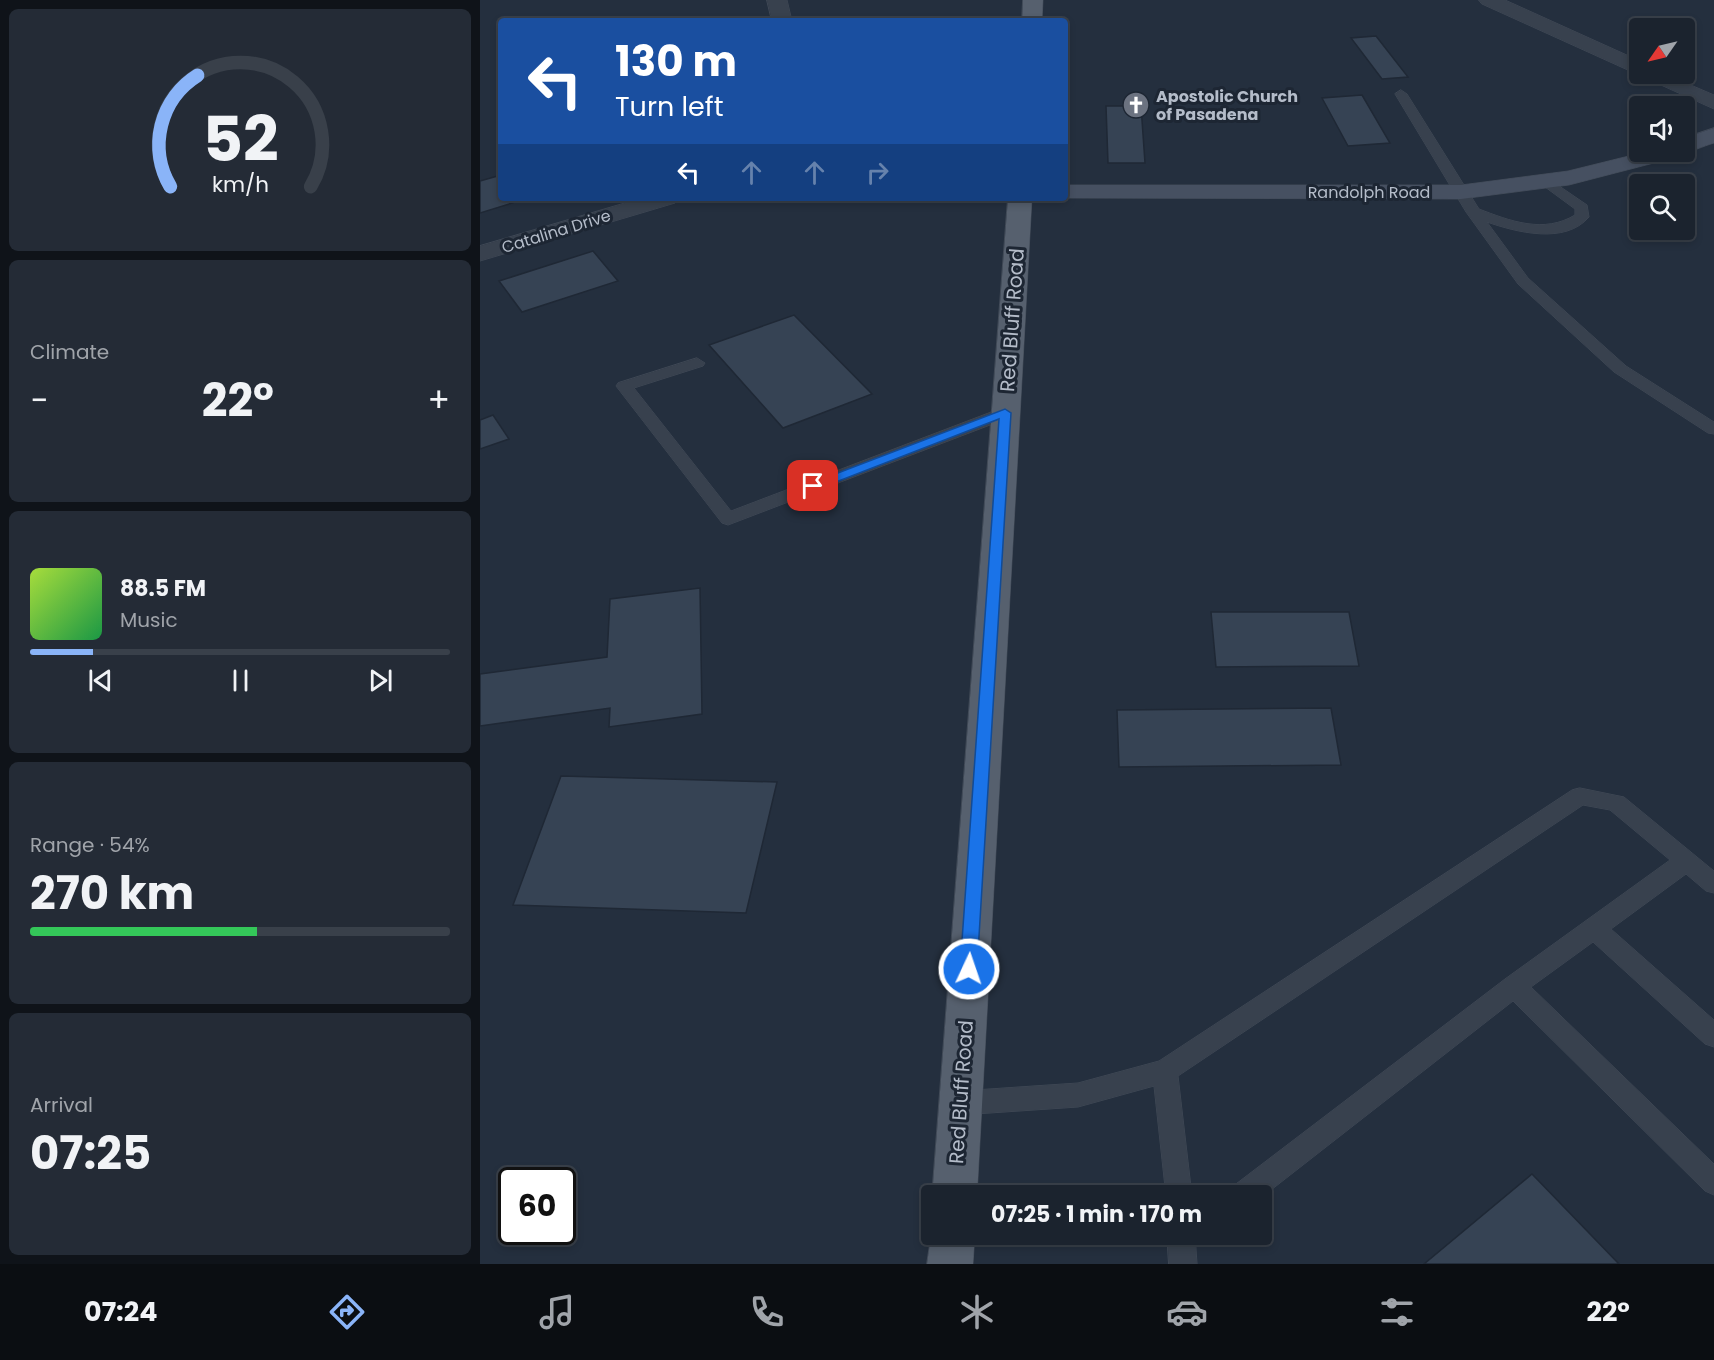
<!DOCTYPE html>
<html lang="en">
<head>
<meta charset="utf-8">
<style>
  :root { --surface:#1b232e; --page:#242b36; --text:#f1f3f6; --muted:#a0a4aa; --line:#39404a; --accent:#8ab4f8 }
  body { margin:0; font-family:Poppins,sans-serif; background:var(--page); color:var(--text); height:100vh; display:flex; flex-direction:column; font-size:22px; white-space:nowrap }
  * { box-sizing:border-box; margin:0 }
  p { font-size:20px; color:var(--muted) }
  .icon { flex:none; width:33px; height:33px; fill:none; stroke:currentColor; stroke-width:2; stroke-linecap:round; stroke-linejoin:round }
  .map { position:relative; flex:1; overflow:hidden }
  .details { display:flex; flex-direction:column; gap:9px; padding:9px; background:#0f1319; width:480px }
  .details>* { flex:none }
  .guide { position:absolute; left:18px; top:18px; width:570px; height:183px; border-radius:6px; box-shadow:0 3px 9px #0003,0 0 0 2px var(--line); background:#1a4fa0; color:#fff; overflow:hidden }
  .needle { width:39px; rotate:236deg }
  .tools { position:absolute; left:1149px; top:18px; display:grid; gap:12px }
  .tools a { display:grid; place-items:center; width:66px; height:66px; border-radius:6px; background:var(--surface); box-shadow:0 3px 9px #0003,0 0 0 2px var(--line); font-size:30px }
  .speed { position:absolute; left:18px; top:1167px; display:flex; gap:12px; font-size:30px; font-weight:700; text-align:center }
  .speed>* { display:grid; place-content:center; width:78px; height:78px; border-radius:50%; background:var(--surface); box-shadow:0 3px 9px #0003,0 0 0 2px var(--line); line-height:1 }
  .speed .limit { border:3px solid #111; border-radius:9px; background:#fff; color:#111 }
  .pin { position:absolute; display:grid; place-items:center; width:51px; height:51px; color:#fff; margin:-26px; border-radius:12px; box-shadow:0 3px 9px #0006 }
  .me { position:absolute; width:66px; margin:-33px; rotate:3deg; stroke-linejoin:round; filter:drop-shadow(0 0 4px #0008) }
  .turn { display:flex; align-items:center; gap:21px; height:126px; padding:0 18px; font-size:27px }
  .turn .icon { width:78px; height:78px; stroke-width:2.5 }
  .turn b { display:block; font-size:42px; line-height:51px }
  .lanes { display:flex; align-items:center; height:57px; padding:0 18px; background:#0003; justify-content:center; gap:30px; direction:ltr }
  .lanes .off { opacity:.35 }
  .big { font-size:45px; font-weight:700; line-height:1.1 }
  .details .card { flex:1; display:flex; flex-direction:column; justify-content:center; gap:9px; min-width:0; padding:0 21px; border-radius:9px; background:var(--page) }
  .details .dial { align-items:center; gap:0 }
  .dial svg { height:156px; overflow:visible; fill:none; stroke:var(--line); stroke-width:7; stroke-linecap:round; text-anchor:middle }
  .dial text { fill:var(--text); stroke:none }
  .song { display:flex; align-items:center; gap:18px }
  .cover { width:72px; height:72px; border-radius:9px; background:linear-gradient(135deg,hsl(80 70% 55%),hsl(140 70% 35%)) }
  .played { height:6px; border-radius:3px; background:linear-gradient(90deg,var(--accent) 15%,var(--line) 15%) }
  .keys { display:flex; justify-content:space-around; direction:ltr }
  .heat { display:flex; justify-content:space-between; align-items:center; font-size:33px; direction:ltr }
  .charge { height:9px; border-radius:4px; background:linear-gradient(90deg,#34c759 54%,var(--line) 0) }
  .trip { position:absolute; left:441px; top:1185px; width:351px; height:60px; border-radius:6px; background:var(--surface); box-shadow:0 3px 9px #0003,0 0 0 2px var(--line); font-weight:700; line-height:60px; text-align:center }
  .tabs { display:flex; height:96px; justify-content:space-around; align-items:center; background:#0b0e12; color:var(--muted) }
  .tabs .icon { width:42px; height:42px }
  .tabs .active { color:var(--accent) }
  .tabs b { font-size:27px; color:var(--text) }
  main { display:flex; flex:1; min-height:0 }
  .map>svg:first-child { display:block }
  .building { fill:#364354; stroke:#1f2835; stroke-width:1.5 }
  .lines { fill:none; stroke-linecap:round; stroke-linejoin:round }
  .lane-casing { stroke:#414a57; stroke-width:1 }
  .street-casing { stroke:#414a57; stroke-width:1 }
  .secondary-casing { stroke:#414a57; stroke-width:1 }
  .primary-casing { stroke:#414a57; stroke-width:1 }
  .lane { fill:#38414e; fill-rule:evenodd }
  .street { fill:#38414e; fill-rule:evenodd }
  .secondary { fill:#465061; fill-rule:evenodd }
  .primary { fill:#56606e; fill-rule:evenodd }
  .route { fill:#1a73e8; stroke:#114b97; stroke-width:1.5 }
  .labels { text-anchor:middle; stroke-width:6; stroke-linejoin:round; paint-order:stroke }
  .far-poi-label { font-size:16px; font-weight:bold; fill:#b4bcc9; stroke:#1d2633; text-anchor:start }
  .far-street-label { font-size:16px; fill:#b4bcc9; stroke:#1d2633 }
  .street-label { font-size:20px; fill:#b4bcc9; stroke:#1d2633 }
</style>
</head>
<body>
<main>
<section class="details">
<div class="card dial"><svg viewBox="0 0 100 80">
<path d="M14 69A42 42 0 1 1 86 69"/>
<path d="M14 69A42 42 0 0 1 28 12" stroke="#8ab4f8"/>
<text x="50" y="56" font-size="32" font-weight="700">52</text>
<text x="50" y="72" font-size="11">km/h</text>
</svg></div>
<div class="card"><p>Climate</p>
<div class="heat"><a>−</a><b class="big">22°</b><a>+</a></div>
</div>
<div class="card">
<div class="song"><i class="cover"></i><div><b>88.5 FM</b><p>Music</p></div></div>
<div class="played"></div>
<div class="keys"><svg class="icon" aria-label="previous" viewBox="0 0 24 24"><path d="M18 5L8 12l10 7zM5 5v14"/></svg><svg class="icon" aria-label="pause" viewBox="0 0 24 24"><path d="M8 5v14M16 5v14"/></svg><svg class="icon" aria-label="next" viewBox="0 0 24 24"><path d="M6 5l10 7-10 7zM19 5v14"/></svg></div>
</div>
<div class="card"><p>Range · 54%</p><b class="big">270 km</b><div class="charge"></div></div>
<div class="card"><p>Arrival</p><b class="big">07:25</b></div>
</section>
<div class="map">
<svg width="1234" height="1264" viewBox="0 0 1234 1264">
  <rect width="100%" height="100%" fill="#242f3e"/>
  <!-- building -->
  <path class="building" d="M896,36L928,77L902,79L871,38Z
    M882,95L910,143L868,146L842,98Z
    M626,106H661L665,163H628Z
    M21,175V198H40L42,200L0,213V181Z
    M113,251L138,281L42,312L19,281Z
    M314,315L392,394L303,428L229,345Z
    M13,415L29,439L0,449V420Z
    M220,588L222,714L129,727L130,708L0,726V674L127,657L130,599Z
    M731,612H869L879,666L736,667Z
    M851,708L861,765L639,767L637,710Z
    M81,776L297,782L266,913L33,905Z
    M1052,1174L1139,1264H944Z"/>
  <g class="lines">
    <defs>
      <path id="lane" d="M921,90L927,94L999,209C1030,221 1064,234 1095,215V209L1061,184L1059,181L1066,177L1107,205L1109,217C1085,245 1036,232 1007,222L1048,278L1146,366L1234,422V434L1228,433L1134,372L1038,284L986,212L915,94Z
        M217,358L225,363L223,366L154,388L251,511L519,409L525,408L533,413L531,417L248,525L242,523L136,386L138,383Z
        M1100,788L1144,797L1234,871V893L1226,891L1206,874L1131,929L1234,1020V1047L1225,1044L1113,942L1051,987L1234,1164V1195L1225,1191L1033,1001L782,1197L748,1196L752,1187L1025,979L1190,860L1130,810L1103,805L698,1076L712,1196H686L674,1086L598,1107L480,1115L471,1111L467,1103L471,1095L480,1091L598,1083L679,1061L1092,790Z
        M687,1234H715L717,1264H689Z"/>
      <path id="street" d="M287,0H307L312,21H292Z
        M999,0H1025L1160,61V74H1185L1234,95V109L1002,4Z
        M162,198H199L195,203L0,261V246Z"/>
      <path id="secondary" d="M1234,128V143C1223,146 1211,153 1200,152L1197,157L1089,185L981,199L581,198H585V185H981L1088,171L1165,152H1204V138Z"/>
      <path id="primary" d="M543,0H563L562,21H542Z
        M528,198H552L497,1196L452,1197Z
        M452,1228V1234H495L493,1264H447Z"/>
    </defs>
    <!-- lane casing -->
    <use href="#lane" class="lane-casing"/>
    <!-- street casing -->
    <use href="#street" class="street-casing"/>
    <!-- secondary casing -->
    <use href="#secondary" class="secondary-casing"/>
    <!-- primary casing -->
    <use href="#primary" class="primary-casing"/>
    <!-- lane -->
    <use href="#lane" class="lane"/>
    <!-- street -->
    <use href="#street" class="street"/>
    <!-- secondary -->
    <use href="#secondary" class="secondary"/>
    <!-- primary -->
    <use href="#primary" class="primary"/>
  </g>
  <!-- route -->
  <path class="route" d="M525,409L531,413L497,969L494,974L489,976L483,974L480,969L519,419L338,489L333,490L327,486L329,484Z"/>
  <!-- icons -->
  <defs>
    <symbol id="church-disc" viewBox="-11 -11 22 22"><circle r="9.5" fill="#6b7280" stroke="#1d2633"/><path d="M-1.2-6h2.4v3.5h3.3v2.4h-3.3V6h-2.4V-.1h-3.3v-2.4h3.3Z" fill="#fff"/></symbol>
  </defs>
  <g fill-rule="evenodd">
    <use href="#church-disc" x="641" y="90" width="30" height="30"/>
  </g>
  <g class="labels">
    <!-- far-poi labels -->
    <g class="far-poi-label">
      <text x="676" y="102">Apostolic Church<tspan x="676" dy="18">of Pasadena</tspan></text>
    </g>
    <!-- far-street labels -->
    <g class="far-street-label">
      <text x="889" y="198">Randolph Road</text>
      <text transform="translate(76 231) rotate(-17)" y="6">Catalina Drive</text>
    </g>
    <!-- street labels -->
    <g class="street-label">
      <text transform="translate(532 320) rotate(-86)" y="7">Red Bluff Road</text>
      <text transform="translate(481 1092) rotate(-86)" y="7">Red Bluff Road</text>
    </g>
  </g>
</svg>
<div class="tools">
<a><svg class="needle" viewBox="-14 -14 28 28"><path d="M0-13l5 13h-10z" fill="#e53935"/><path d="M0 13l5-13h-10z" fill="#a0a4aa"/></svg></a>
<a><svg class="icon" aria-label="sound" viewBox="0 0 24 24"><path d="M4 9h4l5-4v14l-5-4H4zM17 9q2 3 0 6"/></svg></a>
<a><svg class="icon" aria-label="search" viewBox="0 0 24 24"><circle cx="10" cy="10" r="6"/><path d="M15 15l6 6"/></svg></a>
</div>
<div class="speed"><div class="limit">60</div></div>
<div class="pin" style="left:333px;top:486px;background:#d93025"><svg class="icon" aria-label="arrive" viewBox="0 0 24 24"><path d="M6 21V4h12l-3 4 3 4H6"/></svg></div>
<svg class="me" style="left:489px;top:969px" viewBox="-20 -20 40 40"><circle r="17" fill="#1a73e8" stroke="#fff" stroke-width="3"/><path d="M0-11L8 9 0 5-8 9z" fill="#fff"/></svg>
<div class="trip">07:25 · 1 min · 170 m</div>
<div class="guide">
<div class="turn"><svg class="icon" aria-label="left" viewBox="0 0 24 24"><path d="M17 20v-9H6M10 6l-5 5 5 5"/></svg><div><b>130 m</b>Turn left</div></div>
<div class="lanes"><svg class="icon" aria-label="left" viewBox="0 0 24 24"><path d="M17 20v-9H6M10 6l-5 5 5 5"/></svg><svg class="icon off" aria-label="ahead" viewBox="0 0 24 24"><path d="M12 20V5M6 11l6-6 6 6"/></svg><svg class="icon off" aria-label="ahead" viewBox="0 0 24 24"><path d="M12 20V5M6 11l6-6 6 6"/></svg><svg class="icon off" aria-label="right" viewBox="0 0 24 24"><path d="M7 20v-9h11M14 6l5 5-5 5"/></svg></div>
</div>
</div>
</main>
<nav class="tabs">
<b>07:24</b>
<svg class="icon active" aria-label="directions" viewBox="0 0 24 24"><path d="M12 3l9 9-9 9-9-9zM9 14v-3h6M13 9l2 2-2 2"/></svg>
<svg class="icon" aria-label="music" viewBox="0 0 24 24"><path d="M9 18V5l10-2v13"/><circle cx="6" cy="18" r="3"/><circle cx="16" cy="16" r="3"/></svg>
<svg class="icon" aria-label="phone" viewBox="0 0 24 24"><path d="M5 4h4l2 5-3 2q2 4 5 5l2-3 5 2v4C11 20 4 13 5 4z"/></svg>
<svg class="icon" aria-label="climate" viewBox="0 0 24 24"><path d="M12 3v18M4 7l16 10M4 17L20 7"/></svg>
<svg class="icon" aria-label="car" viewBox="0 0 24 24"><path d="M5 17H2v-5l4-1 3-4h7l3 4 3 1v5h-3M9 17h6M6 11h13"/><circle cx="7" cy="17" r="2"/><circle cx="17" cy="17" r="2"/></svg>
<svg class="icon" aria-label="filters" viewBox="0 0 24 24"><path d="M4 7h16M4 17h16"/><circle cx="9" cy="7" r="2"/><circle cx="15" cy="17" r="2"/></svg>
<b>22°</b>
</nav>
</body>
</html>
